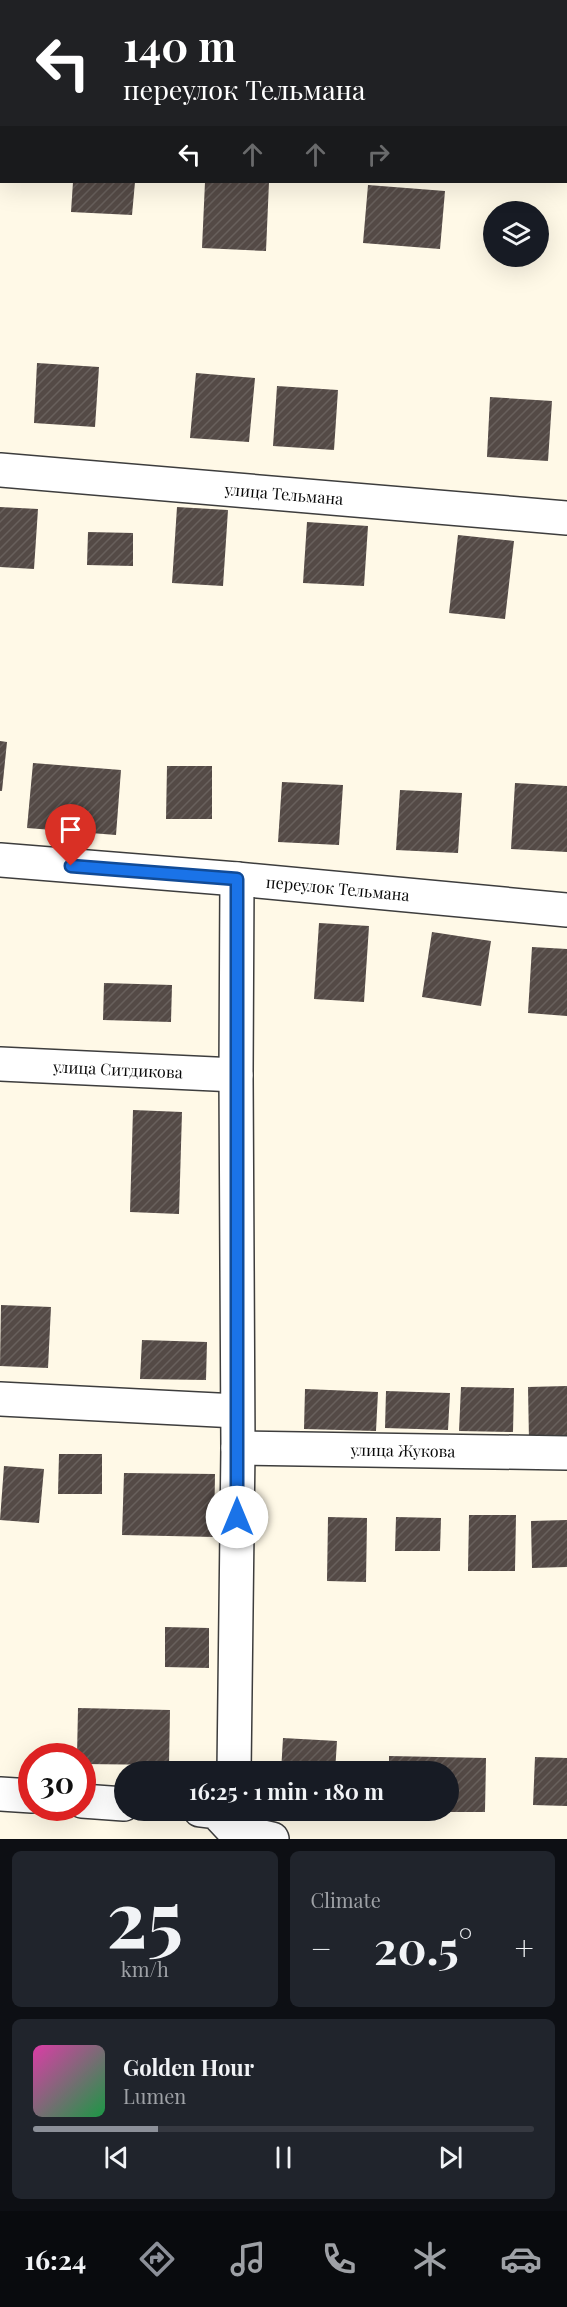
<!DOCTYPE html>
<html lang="en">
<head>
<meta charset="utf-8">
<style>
  :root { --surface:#171b24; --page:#20242c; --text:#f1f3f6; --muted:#9ea1a6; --line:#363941; --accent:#8c9099 }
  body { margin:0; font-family:"Playfair Display",serif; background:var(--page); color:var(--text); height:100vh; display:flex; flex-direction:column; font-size:22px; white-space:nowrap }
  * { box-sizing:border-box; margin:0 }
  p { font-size:20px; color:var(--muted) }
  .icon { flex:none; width:33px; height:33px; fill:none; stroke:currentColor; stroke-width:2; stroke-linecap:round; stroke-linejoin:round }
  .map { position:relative; height:1839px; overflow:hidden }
  .sheet { display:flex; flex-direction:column; gap:12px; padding:12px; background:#0d0f14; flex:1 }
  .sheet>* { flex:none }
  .banner { position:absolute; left:0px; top:0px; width:567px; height:183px; box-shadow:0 6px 24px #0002; background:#202124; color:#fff; overflow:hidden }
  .buttons { position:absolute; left:483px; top:201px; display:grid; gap:12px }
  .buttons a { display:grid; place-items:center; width:66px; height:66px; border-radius:50%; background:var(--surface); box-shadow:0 6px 24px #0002; font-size:30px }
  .speed { position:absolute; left:18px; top:1743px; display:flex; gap:12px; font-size:30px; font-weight:700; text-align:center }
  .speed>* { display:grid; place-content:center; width:78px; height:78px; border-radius:50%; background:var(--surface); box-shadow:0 6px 24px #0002; line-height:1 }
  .speed .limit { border:9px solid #d22; background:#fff; color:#111 }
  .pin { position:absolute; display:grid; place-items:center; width:51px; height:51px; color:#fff; margin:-62px -26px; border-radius:50% 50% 50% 0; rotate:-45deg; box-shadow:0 0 6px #0007 }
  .pin .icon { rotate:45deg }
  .me { position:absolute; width:66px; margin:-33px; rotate:0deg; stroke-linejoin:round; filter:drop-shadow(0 0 4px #0008) }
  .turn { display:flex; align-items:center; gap:21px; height:126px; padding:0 24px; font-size:27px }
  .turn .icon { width:78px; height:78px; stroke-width:2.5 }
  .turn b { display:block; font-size:42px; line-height:51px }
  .lanes { display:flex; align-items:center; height:57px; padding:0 24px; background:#0003; justify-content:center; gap:30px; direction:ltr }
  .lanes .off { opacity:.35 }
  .big { font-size:45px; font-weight:700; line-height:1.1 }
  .sheet .widget { flex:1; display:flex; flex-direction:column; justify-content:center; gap:9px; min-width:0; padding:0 21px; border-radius:9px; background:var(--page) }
  .sheet .dial { align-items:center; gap:0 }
  .dial b { font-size:78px; line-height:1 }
  .song { display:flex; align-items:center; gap:18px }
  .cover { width:72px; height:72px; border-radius:9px; background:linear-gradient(135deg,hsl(320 70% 55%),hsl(140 70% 35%)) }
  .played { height:6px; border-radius:3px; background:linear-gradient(90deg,var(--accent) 25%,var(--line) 25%) }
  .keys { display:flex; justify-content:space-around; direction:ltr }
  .heat { display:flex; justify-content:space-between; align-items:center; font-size:33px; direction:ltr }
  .sheet .tiles { flex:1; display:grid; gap:12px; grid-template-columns:1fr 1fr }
  .widget:last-child { grid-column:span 2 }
  .trip { position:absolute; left:114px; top:1761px; width:345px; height:60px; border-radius:30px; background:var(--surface); box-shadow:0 6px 24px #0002; font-weight:700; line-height:60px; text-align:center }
  .dock { display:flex; height:96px; justify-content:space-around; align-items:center; background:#090b0e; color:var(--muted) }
  .dock .icon { width:42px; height:42px }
  .dock .active { color:var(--accent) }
  .dock b { font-size:27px; color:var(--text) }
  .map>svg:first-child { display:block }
  .building { fill:url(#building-hatch) }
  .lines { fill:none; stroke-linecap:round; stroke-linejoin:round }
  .minor-casing { stroke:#3d3d3d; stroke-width:36 }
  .minor { stroke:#fff; stroke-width:33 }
  .route-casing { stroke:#114b97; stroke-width:15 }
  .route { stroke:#1a73e8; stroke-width:10 }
  .labels { text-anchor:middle; stroke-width:6; stroke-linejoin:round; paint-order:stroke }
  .street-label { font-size:16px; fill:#0a0a0a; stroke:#fff }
</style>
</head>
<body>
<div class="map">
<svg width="567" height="1839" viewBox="0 0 567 1839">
  <defs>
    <pattern id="building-hatch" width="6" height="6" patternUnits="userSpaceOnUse" patternTransform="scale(1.5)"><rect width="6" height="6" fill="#544a46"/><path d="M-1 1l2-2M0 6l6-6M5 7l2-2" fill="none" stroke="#68605c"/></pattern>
  </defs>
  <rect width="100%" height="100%" fill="#fff9e7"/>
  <!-- building -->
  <path class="building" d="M73,182H135L132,215L71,212Z
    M205,182H269L266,251L202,248Z
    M368,185L445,191L440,249L363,243Z
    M37,363L99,367L95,427L34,423Z
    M196,373L255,378L249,442L190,438Z
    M277,386L338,390L334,450L273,446Z
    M490,397L552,401L548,461L487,457Z
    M0,507L38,509L34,569L0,567Z
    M177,507L228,510L223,586L172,583Z
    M307,522L368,526L364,586L303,583Z
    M88,532L133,533V566L87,565Z
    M458,535L514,541L505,619L449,613Z
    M0,741L7,742L2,791H0Z
    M33,763L121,770L116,835L27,828Z
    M167,766H212V819H166Z
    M282,782L343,785L339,845L278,842Z
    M515,783L567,786V852L511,849Z
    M400,790L462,793L458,853L396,850Z
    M319,923L369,926L364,1002L314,999Z
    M432,932L491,941L481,1006L422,997Z
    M532,947L567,949V1016L528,1013Z
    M104,983L172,985L171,1022L103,1020Z
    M133,1110L182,1112L179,1214L130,1212Z
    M1,1305L51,1307L48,1368L0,1366Z
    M142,1340L207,1342L206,1380L140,1379Z
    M567,1386V1440L529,1441L528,1387Z
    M461,1387L514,1388L513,1432L459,1431Z
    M305,1389L378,1392L376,1431L304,1429Z
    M386,1391L450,1393L448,1430L385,1428Z
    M59,1454H102V1494H58Z
    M4,1466L44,1469L39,1523L0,1520Z
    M124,1473L215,1474L214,1537L122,1535Z
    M469,1515H516L515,1571H468Z
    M328,1517L367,1518L366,1582L327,1581Z
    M396,1517L441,1518L440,1551H395Z
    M567,1520V1567L532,1568L531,1521Z
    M165,1627L209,1628V1668L165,1667Z
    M78,1708L170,1710L169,1765L82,1764V1756H77Z
    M283,1738L337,1741L335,1772H281Z
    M389,1756L486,1758L485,1812H448V1772H389Z
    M535,1757L567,1758V1806L533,1805Z"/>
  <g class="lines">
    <defs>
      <g id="minor">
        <path d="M0,105H2"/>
        <path id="s1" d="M0,470L567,518"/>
        <path id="s2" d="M0,860L237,879L567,910"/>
        <path id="s3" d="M0,1064L236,1075"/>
        <path d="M0,1399L237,1411"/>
        <path id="s4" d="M238,1448L567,1453"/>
        <path d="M234,1772L238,1448L236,1075L237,879"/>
        <path d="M0,1794L32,1796"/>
        <path d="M82,1801L124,1804"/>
        <path d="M200,1810L216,1812L233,1830L272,1839"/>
      </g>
    </defs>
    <!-- minor casing -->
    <use href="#minor" class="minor-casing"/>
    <!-- minor -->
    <use href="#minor" class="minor"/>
  </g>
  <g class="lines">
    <defs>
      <path id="route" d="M71,866L237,879V1517"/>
    </defs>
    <!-- route casing -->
    <use href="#route" class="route-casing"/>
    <!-- route -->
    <use href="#route" class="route"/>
  </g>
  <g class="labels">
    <!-- street labels -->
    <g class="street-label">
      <text dy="6" stroke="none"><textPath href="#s1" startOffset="285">улица Тельмана</textPath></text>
      <text dy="6" stroke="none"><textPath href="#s2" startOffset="339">переулок Тельмана</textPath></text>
      <text dy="6" stroke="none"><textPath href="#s3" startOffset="118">улица Ситдикова</textPath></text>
      <text dy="6" stroke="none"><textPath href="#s4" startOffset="165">улица Жукова</textPath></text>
    </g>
  </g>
</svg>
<div class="buttons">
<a><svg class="icon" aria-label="layers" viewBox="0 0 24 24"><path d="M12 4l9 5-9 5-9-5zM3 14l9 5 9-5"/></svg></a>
</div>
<div class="speed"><div class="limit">30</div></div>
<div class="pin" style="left:71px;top:866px;background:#d93025"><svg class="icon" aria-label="arrive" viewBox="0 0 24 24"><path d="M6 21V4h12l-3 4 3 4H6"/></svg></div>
<svg class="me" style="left:237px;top:1517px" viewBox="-20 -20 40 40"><circle r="19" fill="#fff"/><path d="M0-13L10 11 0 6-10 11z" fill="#1a73e8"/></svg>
<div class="trip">16:25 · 1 min · 180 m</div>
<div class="banner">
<div class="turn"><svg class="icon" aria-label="left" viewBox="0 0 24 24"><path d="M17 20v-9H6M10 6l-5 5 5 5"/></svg><div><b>140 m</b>переулок Тельмана</div></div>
<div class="lanes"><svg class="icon" aria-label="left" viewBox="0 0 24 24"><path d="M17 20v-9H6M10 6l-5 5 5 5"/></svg><svg class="icon off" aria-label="ahead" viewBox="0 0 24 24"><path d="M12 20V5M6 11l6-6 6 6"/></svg><svg class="icon off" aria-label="ahead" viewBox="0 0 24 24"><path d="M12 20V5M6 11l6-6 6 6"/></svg><svg class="icon off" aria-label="right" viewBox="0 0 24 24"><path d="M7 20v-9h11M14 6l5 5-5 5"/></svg></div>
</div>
</div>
<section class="sheet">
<div class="tiles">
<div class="widget dial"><b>25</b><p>km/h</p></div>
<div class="widget"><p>Climate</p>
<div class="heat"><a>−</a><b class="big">20.5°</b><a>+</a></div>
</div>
<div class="widget">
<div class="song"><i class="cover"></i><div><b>Golden Hour</b><p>Lumen</p></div></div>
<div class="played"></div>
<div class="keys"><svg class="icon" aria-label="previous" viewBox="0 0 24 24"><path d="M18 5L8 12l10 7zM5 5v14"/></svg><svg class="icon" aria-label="pause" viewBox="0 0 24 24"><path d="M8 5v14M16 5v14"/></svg><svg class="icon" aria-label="next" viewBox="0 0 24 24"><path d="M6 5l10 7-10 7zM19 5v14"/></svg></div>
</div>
</div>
</section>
<nav class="dock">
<b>16:24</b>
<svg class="icon active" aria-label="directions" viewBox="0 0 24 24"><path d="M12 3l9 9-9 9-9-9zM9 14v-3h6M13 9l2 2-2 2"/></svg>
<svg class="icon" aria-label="music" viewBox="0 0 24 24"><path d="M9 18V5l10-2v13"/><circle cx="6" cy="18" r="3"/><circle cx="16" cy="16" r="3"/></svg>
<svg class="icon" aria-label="phone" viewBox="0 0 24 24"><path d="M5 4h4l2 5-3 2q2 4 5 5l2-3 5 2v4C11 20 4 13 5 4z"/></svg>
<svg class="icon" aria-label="climate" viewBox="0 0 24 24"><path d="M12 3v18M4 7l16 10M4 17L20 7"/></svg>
<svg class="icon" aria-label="car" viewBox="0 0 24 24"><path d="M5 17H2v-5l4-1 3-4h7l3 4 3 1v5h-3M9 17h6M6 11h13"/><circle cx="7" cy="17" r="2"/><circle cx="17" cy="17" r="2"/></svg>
</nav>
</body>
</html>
